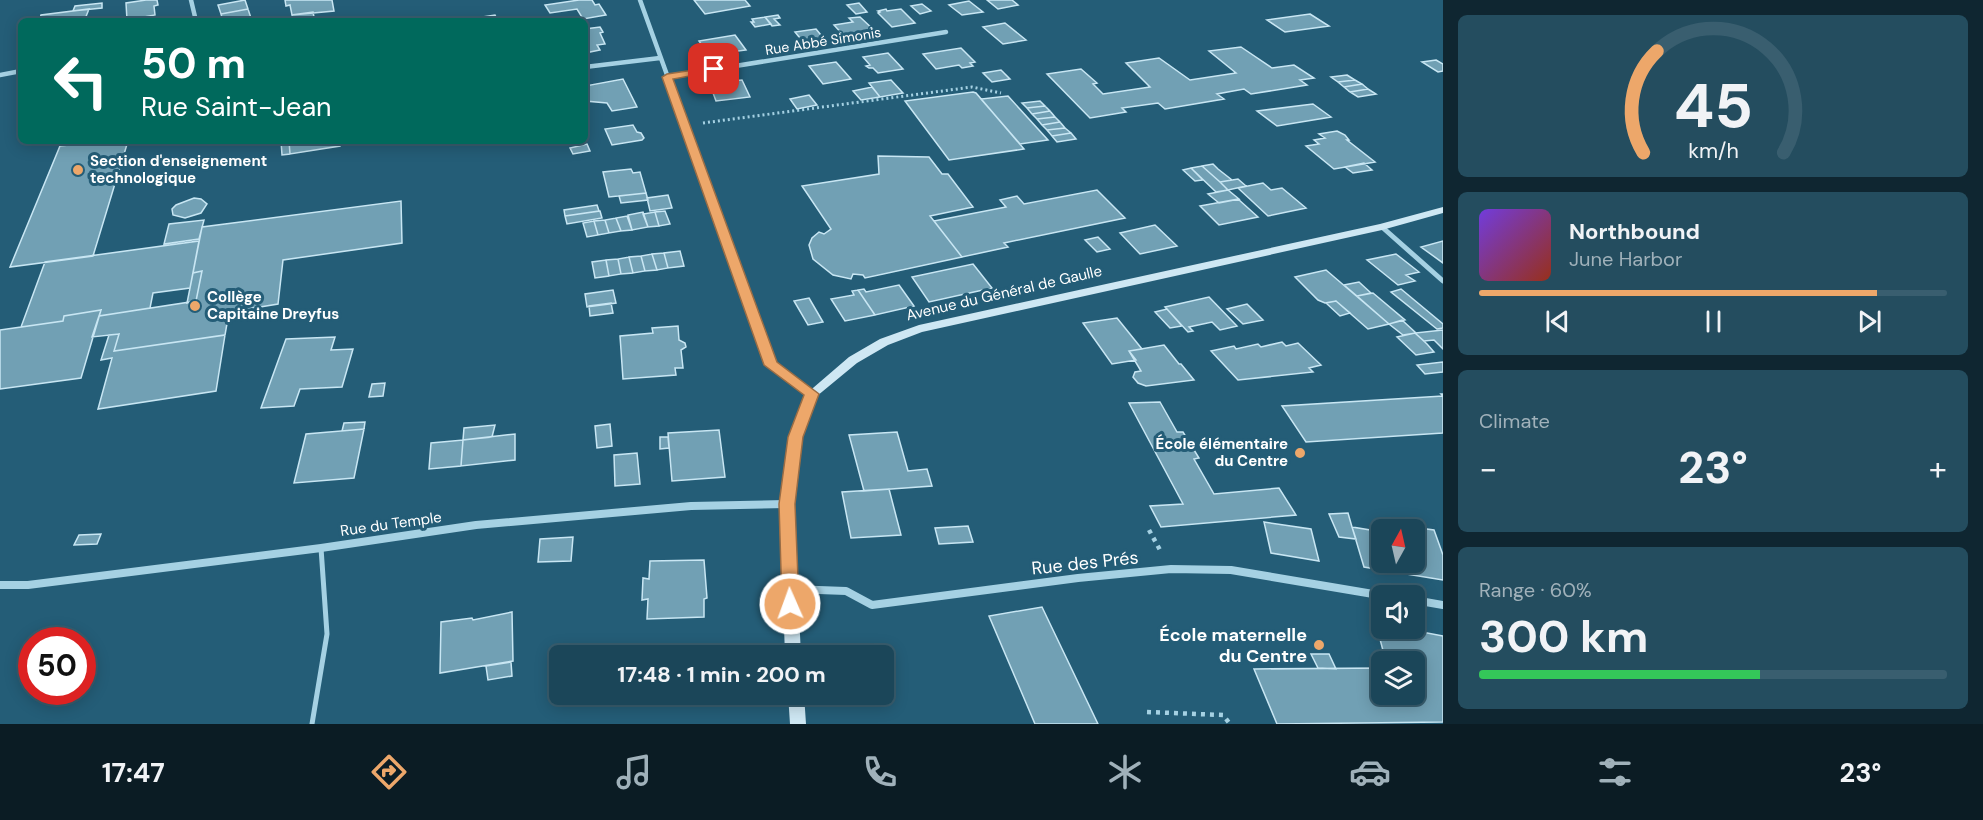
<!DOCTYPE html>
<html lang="en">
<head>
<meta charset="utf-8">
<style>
  :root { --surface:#1b4659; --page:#244d5f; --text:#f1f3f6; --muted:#a0b1ba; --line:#395e6f; --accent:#eda76a }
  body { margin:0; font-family:"DM Sans",sans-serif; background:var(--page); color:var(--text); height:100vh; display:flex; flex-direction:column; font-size:22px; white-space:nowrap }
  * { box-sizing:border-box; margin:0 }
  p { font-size:20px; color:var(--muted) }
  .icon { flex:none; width:33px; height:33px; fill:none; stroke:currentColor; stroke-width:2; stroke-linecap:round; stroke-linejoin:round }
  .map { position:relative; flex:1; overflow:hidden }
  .drawer { display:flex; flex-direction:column; gap:15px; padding:15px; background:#0f2631; width:540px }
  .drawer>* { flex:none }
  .guide { position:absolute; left:18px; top:18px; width:570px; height:126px; border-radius:9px; box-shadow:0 3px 15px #0003,0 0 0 2px var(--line); background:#00695c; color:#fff; overflow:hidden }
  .needle { width:39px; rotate:8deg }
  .controls { position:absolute; left:1371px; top:519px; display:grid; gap:12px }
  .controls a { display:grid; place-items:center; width:54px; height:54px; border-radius:9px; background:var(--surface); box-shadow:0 3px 15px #0003,0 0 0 2px var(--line); font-size:30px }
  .speed { position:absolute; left:18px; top:627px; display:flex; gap:12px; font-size:30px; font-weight:700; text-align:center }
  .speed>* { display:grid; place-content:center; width:78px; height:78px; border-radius:50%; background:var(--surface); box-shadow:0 3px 15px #0003,0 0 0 2px var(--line); line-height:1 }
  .speed .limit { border:9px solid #d22; background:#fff; color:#111 }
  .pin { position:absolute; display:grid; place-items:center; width:51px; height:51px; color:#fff; margin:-26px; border-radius:12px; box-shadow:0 3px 9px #0006 }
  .me { position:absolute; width:66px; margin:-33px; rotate:358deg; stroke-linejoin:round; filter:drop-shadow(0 0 4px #0008) }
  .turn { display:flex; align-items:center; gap:21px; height:126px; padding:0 24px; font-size:27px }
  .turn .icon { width:78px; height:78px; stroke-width:2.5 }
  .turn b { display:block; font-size:42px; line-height:51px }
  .big { font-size:45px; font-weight:700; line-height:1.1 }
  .drawer .tile { flex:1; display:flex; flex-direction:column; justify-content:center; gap:9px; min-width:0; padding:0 21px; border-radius:9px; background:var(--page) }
  .drawer .dial { align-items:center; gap:0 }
  .dial svg { height:156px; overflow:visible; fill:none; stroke:var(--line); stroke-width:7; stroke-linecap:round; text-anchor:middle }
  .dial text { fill:var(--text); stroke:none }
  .song { display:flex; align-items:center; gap:18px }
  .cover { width:72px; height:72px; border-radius:9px; background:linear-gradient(135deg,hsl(260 70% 55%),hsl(10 70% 35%)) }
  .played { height:6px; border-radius:3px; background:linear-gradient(90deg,var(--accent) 85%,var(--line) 85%) }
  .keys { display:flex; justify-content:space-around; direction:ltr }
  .heat { display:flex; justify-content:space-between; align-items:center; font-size:33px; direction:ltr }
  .charge { height:9px; border-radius:4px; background:linear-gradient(90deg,#34c759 60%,var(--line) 0) }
  .trip { position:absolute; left:549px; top:645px; width:345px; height:60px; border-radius:9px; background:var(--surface); box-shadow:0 3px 15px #0003,0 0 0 2px var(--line); font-weight:700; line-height:60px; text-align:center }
  .tabs { display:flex; height:96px; justify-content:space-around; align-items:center; background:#0b1c24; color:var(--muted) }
  .tabs .icon { width:42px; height:42px }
  .tabs .active { color:var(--accent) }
  .tabs b { font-size:27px; color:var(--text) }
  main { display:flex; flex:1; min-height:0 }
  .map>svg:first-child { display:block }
  .building { fill:#71a0b4; stroke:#c8e6f3; stroke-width:1.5 }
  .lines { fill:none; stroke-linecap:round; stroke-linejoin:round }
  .path-far1 { stroke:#a5d1e3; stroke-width:3; stroke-dasharray:2 3; stroke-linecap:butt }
  .path { stroke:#a5d1e3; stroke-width:4.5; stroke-dasharray:4 5; stroke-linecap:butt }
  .lane { stroke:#a5d1e3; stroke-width:5 }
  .street-far2 { stroke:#a5d1e3; stroke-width:4.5 }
  .street-far1 { stroke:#a5d1e3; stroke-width:5 }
  .street { stroke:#a5d1e3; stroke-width:8 }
  .secondary { fill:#cee7f3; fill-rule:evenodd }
  .route { fill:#eda76a; stroke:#9a6d45; stroke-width:1.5 }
  .poi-dot { fill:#eda76a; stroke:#245d77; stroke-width:2 }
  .labels { text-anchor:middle; stroke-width:6; stroke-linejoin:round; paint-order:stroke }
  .far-street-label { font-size:14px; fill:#fff; stroke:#245d77 }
  .poi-label { font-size:15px; font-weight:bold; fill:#fff; stroke:#245d77; text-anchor:start }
  .street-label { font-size:15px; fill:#fff; stroke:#245d77 }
  .near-street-label { font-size:18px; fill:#fff; stroke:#245d77 }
  .near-poi-label { font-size:18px; font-weight:bold; fill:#fff; stroke:#245d77; text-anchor:end }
</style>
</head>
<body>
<main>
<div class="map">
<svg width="1443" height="724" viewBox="0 0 1443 724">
  <rect width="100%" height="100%" fill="#245d77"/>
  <!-- building -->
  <path class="building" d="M146,0H157L158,5L154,6L155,15L127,20L126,3Z
    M245,0L248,9L221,14L218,5Z
    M285,0H332L334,11L292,15L290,5L286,6Z
    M579,0H592L595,5L599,4L606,15L583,19L577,9L550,13L545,5Z
    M694,0H745L750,6L705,14Z
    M987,0H1012L1018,5L998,9Z
    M969,1L983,12L962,15L949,5Z
    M102,3V8L73,11L75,6Z
    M859,3L867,12L856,14L847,5Z
    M922,4L931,11L920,14L911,6Z
    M89,9L85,19L39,21L41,15Z
    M248,9L251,18L223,21L221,14Z
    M886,9L887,11L901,9L915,23L892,27L878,13L880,12L878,11Z
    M313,12L314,17L293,20L292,15Z
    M1310,14L1329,26L1285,32L1267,20Z
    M495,15L498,21H456Z
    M778,15L780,18L774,19L780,25L772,26L765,17Z
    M765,17L771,24L755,27L751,22H754L752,19Z
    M860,17L876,32L845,37L834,25L853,22L849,18Z
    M1005,23L1026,40L1003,44L983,27Z
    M600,27L603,32L600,33L605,44L597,45L600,50L585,53V29Z
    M816,29L825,40L804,43L795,32Z
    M735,35L746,50L709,55L699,41Z
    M1241,47L1272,68L1294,65L1314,78L1300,80L1307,85L1251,94L1244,89L1217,94L1224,99L1165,109L1158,103L1122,108L1126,112L1090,118L1047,74L1081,69L1097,83L1093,84L1103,94L1150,87L1126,63L1159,58L1190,80L1236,73L1209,51Z
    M961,48L975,62L970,63L973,66L962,68L959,65L936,69L923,54Z
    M888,53L903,69L878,73L873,68H869L866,66L870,65L863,57Z
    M1436,60L1443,64V71L1438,72L1422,62Z
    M836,62L851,79L823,84L809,66Z
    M1001,70L1010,79L992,82L983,73Z
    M1347,75L1355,80L1338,82L1331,77Z
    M623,79L637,107L612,111L607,103L585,101V86Z
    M742,80L750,97L716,101L710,85L721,84L720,82Z
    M891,80L903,93L880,97L869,83Z
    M1355,80L1362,84L1344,87L1338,82Z
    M1362,84L1368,89L1350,92L1344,87Z
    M872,87L880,97L861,100L853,91Z
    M1368,89L1376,94L1358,97L1350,92Z
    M973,92L976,93L1024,149L949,160L905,101Z
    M809,95L817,105L797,109L790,99Z
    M1008,96L1048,140L1020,144L981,99Z
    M1040,101L1045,106L1027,108L1022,103Z
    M1313,104L1331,117L1277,126L1257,111Z
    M1045,106L1050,111L1032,114L1027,108Z
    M1050,111L1055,117L1037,119L1032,114Z
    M1055,117L1060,122L1042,125L1037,119Z
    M1060,122L1065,128L1047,130L1042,125Z
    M633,125L637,132L641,133L644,138L642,140L612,145L605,129Z
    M1065,128L1071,133L1052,136L1047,130Z
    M1337,131L1345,135L1349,140H1347L1375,162L1334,169L1306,146L1319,144L1314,140L1325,138L1319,134Z
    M1071,133L1076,139L1057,142L1052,136Z
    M104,141H128L93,256L10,267L60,146Z
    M281,141H289L290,154L282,155Z
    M289,141H340V146L290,154Z
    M587,144L590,151L573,154L570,148Z
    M878,156L929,157L942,174H948L973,207L930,216L962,257L865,278L863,275L853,274L851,279L833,275L813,259L809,245L812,238L819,232L824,234L831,229L802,186L879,174Z
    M1364,163L1372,170L1353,173L1345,167Z
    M1213,164L1218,169L1232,180L1220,182L1202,166Z
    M1202,166L1220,182L1228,190L1216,192L1191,168Z
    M1191,168L1203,180L1195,181L1183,170Z
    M631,169L633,173L640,172L646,193L609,197L603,172Z
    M1238,179L1246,186L1228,190L1220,182Z
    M1263,183L1271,190L1282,188L1306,208L1268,216L1238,188Z
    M1097,190L1125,218L1004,243L1008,247L962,257L934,221L1006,207L1000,200L1017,196L1024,204Z
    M1228,190L1239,199L1219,203L1208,194Z
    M646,193L648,200L621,203L619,196Z
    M668,195L672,208L650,211L647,198Z
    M194,198L201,199L207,204L201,213L185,218L173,215L172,209L176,205Z
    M1238,199L1258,217L1219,225L1200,206Z
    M401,201L402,243L283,260L278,304L229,312L225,335L114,351L119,334L92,337L99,316L196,301L202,271L193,273L202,227Z
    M597,205L599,211L565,216L564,210Z
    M600,211L602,218L567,224L565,216Z
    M665,211L670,224L659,226L655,212Z
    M643,212L648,227L632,230L628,215Z
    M655,212L659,226L648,227L643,214Z
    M627,216L632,230L621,231L616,218Z
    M616,218L621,231L609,233L605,220Z
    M204,220L199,239L164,244L169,224Z
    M605,220L609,233L598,235L594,221Z
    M594,221L598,235L587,237L583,223Z
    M1155,225L1177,246L1140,254L1120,233Z
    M1098,237L1110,249L1097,252L1085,240Z
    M199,241L190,288L153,293L150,308L99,316L101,310L64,316L63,321L21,327L45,262Z
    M1443,241V263L1421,247Z
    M680,251L684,266L668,268L664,253Z
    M664,253L668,268L657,270L652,254Z
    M652,254L657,270L645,271L641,256Z
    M1396,254L1419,272L1406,275L1415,281L1398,285L1367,260Z
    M641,256L645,271L633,273L629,257Z
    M629,257L633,273L621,274L618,259Z
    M618,259L621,274L609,276L606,260Z
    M606,260L609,276L595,278L592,262Z
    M973,264L992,288L929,302L912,277Z
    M1326,270L1389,324L1368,329L1336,301L1325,303L1318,300L1295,277Z
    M202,271L196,301L187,303L193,273Z
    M1359,282L1371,293L1357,296L1344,285Z
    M899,285L914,306L875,315L858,290L864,289L866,292Z
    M1401,289L1443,324V328L1437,329L1391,292Z
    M613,290L616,303L587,307L585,294Z
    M858,290L875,315L845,321L831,299L854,295L852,291Z
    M1373,293L1405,320L1389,324L1357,296Z
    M1209,297L1237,326L1220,330L1212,322L1189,327L1193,331L1188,332L1165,307Z
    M809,298L823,322L808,325L794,301Z
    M1336,301L1350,313L1340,316L1326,303Z
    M611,303L613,313L590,316L589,306Z
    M1247,304L1263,320L1243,324L1227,309Z
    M1167,309L1182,326L1170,328L1155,312Z
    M101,310L81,378L0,389V330L63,321L64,316Z
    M1117,318L1142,349L1129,351L1136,360L1112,364L1083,323Z
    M1402,320L1416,333L1403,335L1389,324Z
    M678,326L679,340L685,343L686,347L681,350L683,368H675L676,375L623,379L620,336L653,333L652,328Z
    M1443,330V349L1434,340L1424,341L1415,333Z
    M1415,333L1427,344L1434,352L1416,355L1397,337Z
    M119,334L114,351L225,335L216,391L98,409L112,358L101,360L109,335Z
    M335,337L331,350L353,349L342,387L300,389L294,406L261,408L286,339Z
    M1282,342L1286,346L1298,343L1321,365L1309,368L1313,372L1238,380L1211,351L1234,346L1236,349L1258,344L1261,347Z
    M1164,345L1179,364H1181L1194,380L1146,386L1138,383L1133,377L1135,372L1141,371L1129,351Z
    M1443,362V372L1425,374L1417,365Z
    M385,383L383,396L369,397L372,384Z
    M1441,394H1443V433L1306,442L1282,406L1443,396Z
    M1160,402L1177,432H1183L1199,458L1194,459L1214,494L1279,488L1296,515L1161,527L1150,506L1183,504L1129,403Z
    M365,422L364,429L342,431L344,423Z
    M610,424L612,446L597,448L595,426Z
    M495,425L492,437L463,440L464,428Z
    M364,429L354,478L294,483L306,434Z
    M719,430L725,477L672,481L668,433Z
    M897,432L908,471L927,469L932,486L864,491L849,435Z
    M515,434V460L461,466L463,440Z
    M660,437H668L669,448L660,449Z
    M463,440L461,466L429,469L431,443Z
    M637,453L640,484L615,486L614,455Z
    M889,489L901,535L851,538L842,492Z
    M1348,513L1352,527L1356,539L1339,537L1329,514Z
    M1264,522L1311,529L1319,561L1271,553Z
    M968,526L973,542L939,544L935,528Z
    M1404,526L1434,530L1443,555V580L1364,567L1352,527L1382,532V562H1414V530H1405Z
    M101,534L97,544L74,545L79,535Z
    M573,537L571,561L538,562L540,539Z
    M704,560L707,598L704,599V617L647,619L648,599L642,600L643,578L649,579L650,561Z
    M1042,607L1098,724H1035L989,616Z
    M512,612L513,661L440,673L441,622L472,618L473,620Z
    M1376,624L1382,625V628H1401L1443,636V722L1277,724L1254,669L1382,668V694H1414V662H1386Z
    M1311,654H1329L1336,669L1318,668Z
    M511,662L512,676L488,680L486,666Z"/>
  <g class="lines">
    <!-- path-far1 -->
    <path class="path-far1" d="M703,123L972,87L1001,93"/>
    <!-- path -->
    <path class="path" d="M1149,530L1160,550
      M1147,712L1223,715L1230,724"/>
    <!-- lane -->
    <path class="lane" d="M312,724L327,634L321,548"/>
    <!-- street-far2 -->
    <path class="street-far2" d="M191,0L196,21
      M640,0L706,183
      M585,67L660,58
      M0,75L21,71
      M667,77L946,32"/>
    <!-- street-far1 -->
    <path class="street-far1" d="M705,182L771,365L812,394
      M1382,227L1443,281"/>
    <!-- street -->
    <path class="street" d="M0,585H28L321,548L476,525L691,506L786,504
      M791,589L846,591L872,605L1078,578L1171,569L1231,570L1385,596
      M1414,600L1443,605"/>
    <!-- secondary -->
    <path class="secondary" d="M1443,207V213L1382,230L922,332L888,345L857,363L817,396L802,437L794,504L801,656H785L780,504L790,437L806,394L849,357L880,339L919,325L1380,224Z
      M788,694H804L806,724H790Z"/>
  </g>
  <!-- route -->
  <path class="route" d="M714,67L719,69L717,71L673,79L777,362L819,394L803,437L795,504L799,604L797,609L790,612L784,609L782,604L779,504L788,437L804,395L764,365L662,77L667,74Z"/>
  <!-- markers -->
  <g class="poi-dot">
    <circle cx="78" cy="170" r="6"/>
    <circle cx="195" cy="306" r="6"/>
    <circle cx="1300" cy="453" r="6"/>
    <circle cx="1319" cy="645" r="6"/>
  </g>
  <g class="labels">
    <!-- far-street labels -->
    <g class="far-street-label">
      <text transform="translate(823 41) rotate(-9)" y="5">Rue Abbé Simonis</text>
    </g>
    <!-- poi labels -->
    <g class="poi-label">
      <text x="90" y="166">Section d'enseignement<tspan x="90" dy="17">technologique</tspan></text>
      <text x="207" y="302">Collège<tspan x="207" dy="17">Capitaine Dreyfus</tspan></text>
      <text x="1288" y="449" text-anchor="end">École élémentaire<tspan x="1288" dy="17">du Centre</tspan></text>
    </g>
    <!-- street labels -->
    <g class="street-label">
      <text transform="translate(1004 293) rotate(-13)" y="5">Avenue du Général de Gaulle</text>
      <text transform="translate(391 524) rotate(-8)" y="5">Rue du Temple</text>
    </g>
    <!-- near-street labels -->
    <g class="near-street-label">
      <text transform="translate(1085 563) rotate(-6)" y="6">Rue des Prés</text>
    </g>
    <!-- near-poi labels -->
    <g class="near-poi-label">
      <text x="1307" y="641">École maternelle<tspan x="1307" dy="21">du Centre</tspan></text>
    </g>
  </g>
</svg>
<div class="controls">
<a><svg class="needle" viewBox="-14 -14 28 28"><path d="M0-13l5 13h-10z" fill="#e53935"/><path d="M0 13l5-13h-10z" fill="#a0b1ba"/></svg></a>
<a><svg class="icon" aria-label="sound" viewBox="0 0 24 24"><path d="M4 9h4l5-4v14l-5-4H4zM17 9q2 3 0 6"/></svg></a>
<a><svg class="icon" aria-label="layers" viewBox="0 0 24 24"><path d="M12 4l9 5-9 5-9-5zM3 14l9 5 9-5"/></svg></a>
</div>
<div class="speed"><div class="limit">50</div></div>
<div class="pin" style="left:714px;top:69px;background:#d93025"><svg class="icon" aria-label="arrive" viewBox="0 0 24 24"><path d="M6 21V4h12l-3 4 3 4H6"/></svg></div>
<svg class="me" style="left:790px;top:604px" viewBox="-20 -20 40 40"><circle r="17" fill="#eda76a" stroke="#fff" stroke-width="3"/><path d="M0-11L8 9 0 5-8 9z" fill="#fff"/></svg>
<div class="trip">17:48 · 1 min · 200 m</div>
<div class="guide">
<div class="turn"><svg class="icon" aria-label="left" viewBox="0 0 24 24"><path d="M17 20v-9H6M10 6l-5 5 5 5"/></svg><div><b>50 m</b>Rue Saint-Jean</div></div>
</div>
</div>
<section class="drawer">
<div class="tile dial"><svg viewBox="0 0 100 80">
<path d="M14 69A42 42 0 1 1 86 69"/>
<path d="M14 69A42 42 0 0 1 21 17" stroke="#eda76a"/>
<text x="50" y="56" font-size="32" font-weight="700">45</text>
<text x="50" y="72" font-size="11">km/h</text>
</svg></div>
<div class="tile">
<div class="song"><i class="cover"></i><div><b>Northbound</b><p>June Harbor</p></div></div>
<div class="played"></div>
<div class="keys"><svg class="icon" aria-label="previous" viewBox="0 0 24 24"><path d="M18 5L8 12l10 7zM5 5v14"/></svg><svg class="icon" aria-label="pause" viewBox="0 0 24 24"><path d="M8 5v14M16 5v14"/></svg><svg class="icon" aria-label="next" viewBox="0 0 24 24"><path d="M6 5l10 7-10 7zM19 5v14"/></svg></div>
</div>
<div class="tile"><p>Climate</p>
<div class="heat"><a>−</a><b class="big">23°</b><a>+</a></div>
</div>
<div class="tile"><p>Range · 60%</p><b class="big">300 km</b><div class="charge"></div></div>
</section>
</main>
<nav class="tabs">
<b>17:47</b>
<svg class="icon active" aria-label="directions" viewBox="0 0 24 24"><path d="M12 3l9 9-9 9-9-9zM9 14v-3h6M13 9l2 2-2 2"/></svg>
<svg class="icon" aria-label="music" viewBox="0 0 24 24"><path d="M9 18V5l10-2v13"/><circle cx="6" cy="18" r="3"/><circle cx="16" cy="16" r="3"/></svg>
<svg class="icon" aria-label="phone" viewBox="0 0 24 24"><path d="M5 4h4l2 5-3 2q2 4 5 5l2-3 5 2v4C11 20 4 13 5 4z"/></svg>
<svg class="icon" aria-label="climate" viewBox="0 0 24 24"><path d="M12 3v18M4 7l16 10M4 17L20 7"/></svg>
<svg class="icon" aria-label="car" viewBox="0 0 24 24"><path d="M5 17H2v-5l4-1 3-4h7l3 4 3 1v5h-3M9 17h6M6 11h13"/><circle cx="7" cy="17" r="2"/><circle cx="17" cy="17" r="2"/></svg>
<svg class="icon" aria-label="filters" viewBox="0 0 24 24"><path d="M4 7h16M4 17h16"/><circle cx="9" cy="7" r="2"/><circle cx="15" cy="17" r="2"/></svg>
<b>23°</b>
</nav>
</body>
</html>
